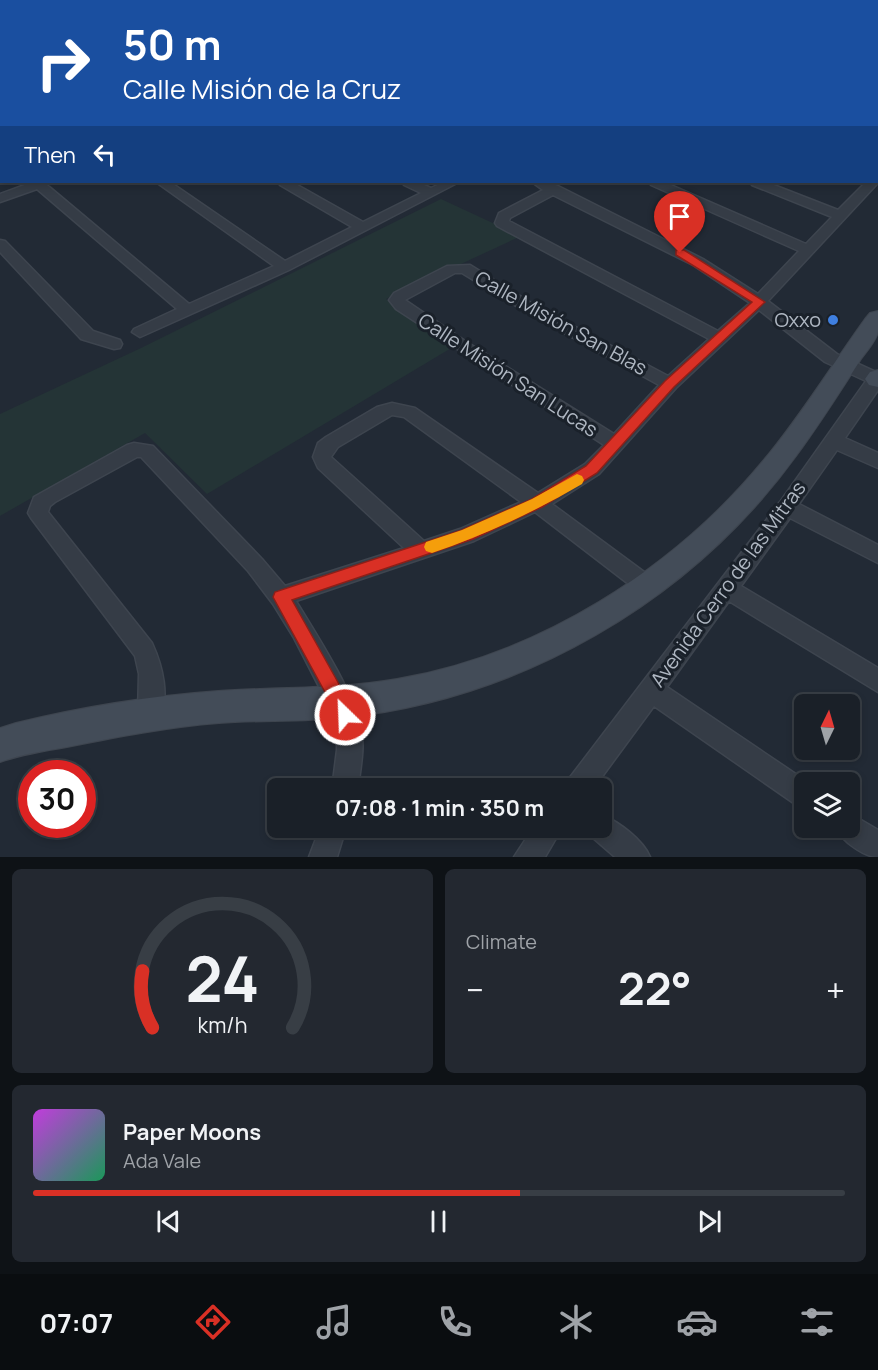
<!DOCTYPE html>
<html lang="en">
<head>
<meta charset="utf-8">
<style>
  :root { --surface:#1a2028; --page:#232830; --text:#f1f3f6; --muted:#9fa3a8; --line:#383e45; --accent:#d93025 }
  body { margin:0; font-family:Manrope,sans-serif; background:var(--page); color:var(--text); height:100vh; display:flex; flex-direction:column; font-size:22px; white-space:nowrap }
  * { box-sizing:border-box; margin:0 }
  p { font-size:20px; color:var(--muted) }
  .icon { flex:none; width:33px; height:33px; fill:none; stroke:currentColor; stroke-width:2; stroke-linecap:round; stroke-linejoin:round }
  .map { position:relative; height:857px; overflow:hidden }
  .drawer { display:flex; flex-direction:column; gap:12px; padding:12px; background:#0e1216; flex:1 }
  .drawer>* { flex:none }
  .top-card { position:absolute; left:0px; top:0px; width:879px; height:183px; box-shadow:0 3px 9px #0003,0 0 0 2px var(--line); background:#1a4fa0; color:#fff; overflow:hidden }
  .needle { width:39px; rotate:5deg }
  .tools { position:absolute; left:794px; top:694px; display:grid; gap:12px }
  .tools a { display:grid; place-items:center; width:66px; height:66px; border-radius:9px; background:var(--surface); box-shadow:0 3px 9px #0003,0 0 0 2px var(--line); font-size:30px }
  .speed { position:absolute; left:18px; top:760px; display:flex; gap:12px; font-size:30px; font-weight:700; text-align:center }
  .speed>* { display:grid; place-content:center; width:78px; height:78px; border-radius:50%; background:var(--surface); box-shadow:0 3px 9px #0003,0 0 0 2px var(--line); line-height:1 }
  .speed .limit { border:9px solid #d22; background:#fff; color:#111 }
  .pin { position:absolute; display:grid; place-items:center; width:51px; height:51px; color:#fff; margin:-62px -26px; border-radius:50% 50% 50% 0; rotate:-45deg; box-shadow:0 0 6px #0007 }
  .pin .icon { rotate:45deg }
  .me { position:absolute; width:66px; margin:-33px; rotate:336deg; stroke-linejoin:round; filter:drop-shadow(0 0 4px #0008) }
  .turn { display:flex; align-items:center; gap:21px; height:126px; padding:0 24px; font-size:27px }
  .turn .icon { width:78px; height:78px; stroke-width:2.5 }
  .turn b { display:block; font-size:42px; line-height:51px }
  .then { display:flex; align-items:center; height:57px; padding:0 24px; background:#0003; gap:12px; font-size:22px }
  .big { font-size:45px; font-weight:700; line-height:1.1 }
  .drawer .widget { flex:1; display:flex; flex-direction:column; justify-content:center; gap:9px; min-width:0; padding:0 21px; border-radius:9px; background:var(--page) }
  .drawer .dial { align-items:center; gap:0 }
  .dial svg { height:156px; overflow:visible; fill:none; stroke:var(--line); stroke-width:7; stroke-linecap:round; text-anchor:middle }
  .dial text { fill:var(--text); stroke:none }
  .song { display:flex; align-items:center; gap:18px }
  .cover { width:72px; height:72px; border-radius:9px; background:linear-gradient(135deg,hsl(290 70% 55%),hsl(150 70% 35%)) }
  .played { height:6px; border-radius:3px; background:linear-gradient(90deg,var(--accent) 60%,var(--line) 60%) }
  .keys { display:flex; justify-content:space-around; direction:ltr }
  .heat { display:flex; justify-content:space-between; align-items:center; font-size:33px; direction:ltr }
  .drawer .tiles { flex:1; display:grid; gap:12px; grid-template-columns:1fr 1fr }
  .widget:last-child { grid-column:span 2 }
  .trip { position:absolute; left:267px; top:778px; width:345px; height:60px; border-radius:9px; background:var(--surface); box-shadow:0 3px 9px #0003,0 0 0 2px var(--line); font-weight:700; line-height:60px; text-align:center }
  .tabs { display:flex; height:96px; justify-content:space-around; align-items:center; background:#0a0d10; color:var(--muted) }
  .tabs .icon { width:42px; height:42px }
  .tabs .on { color:var(--accent) }
  .tabs b { font-size:27px; color:var(--text) }
  .map>svg:first-child { display:block }
  .green { fill:#243436 }
  .lines { fill:none; stroke-linecap:round; stroke-linejoin:round }
  .street-casing { stroke:#3e454f; stroke-width:3 }
  .secondary-casing { stroke:#3e454f; stroke-width:2 }
  .street { fill:#353c46; fill-rule:evenodd }
  .secondary { fill:#434c58; fill-rule:evenodd }
  .route { fill:#d93025; stroke:#8d1f18; stroke-width:1.5 }
  .slow { fill:#f59e0b }
  .shop-dot { fill:#3f7fe0; stroke:#1a212a; stroke-width:2 }
  .labels { text-anchor:middle; stroke-width:6; stroke-linejoin:round; paint-order:stroke }
  .poi-label { font-size:20px; fill:#afb7c2; stroke:#1a212a; text-anchor:end }
  .street-label { font-size:20px; fill:#afb7c2; stroke:#1a212a }
</style>
</head>
<body>
<div class="map">
<svg width="878" height="857" viewBox="0 0 878 857">
  <rect width="100%" height="100%" fill="#222a35"/>
  <!-- green -->
  <path class="green" d="M441,199L521,236L386,299L453,347L207,494L145,433L0,516V414L141,348Z"/>
  <g class="lines">
    <defs>
      <path id="street" d="M148,0H157L158,2H149Z
        M211,0H220L221,2H212Z
        M275,0H285L286,2H276Z
        M340,0H350L351,2H341Z
        M363,0H376L361,2Z
        M614,0H626L627,2H615Z
        M688,0H700L701,2H689Z
        M759,0H771L773,2H760Z
        M820,0H831L819,2Z
        M0,60H2V68L0,67Z
        M0,151H2L0,159Z
        M878,181V182L876,185L768,301L837,354L878,373V390L845,438L878,453V468L837,450L799,504L878,545V563L790,518L741,586L878,668V692L729,601L667,687L809,783H804V808L795,804L654,706L593,789H564L568,780L780,502L866,381L825,362L759,310L676,388L599,474L552,504L655,580L658,586L655,592L647,595L639,592L535,512L474,541L296,601C315,632 355,694 361,729C365,749 360,769 358,789H332L337,750V728L329,706L294,638L273,604L248,571L141,457H137L55,502L50,506L48,512L152,643C163,667 170,697 159,722L150,726L141,722L138,714L139,674L135,656L31,518L28,513L34,497L127,445L134,443L153,446L262,559L285,586L404,548L318,468L313,457L318,443L326,437L377,407L392,403L415,408L538,493L585,464L604,445L396,309L389,300L394,293L447,266L470,265L536,306L668,376L709,339L497,226L495,223L499,213L543,190L532,182H547L558,186L703,259L758,294L799,251L651,185L649,182H664L806,244L832,217L752,185L750,182H766L838,210L866,182ZM553,195L693,265L750,303L718,331L509,221L510,218ZM455,273H462L526,312L659,385L614,434L465,341L405,300ZM392,415L404,417L521,502L460,529L424,541L331,457L338,447Z
        M33,182H51L47,185L189,304L274,266L156,182H170L285,261L352,227L280,185L278,182H292L363,222L421,193L404,185L402,182H417L431,188L444,182H459L289,270L140,337L132,332L134,329L177,309L37,189L0,202V194Z
        M0,240L5,241L93,331L120,340L122,344L120,348L114,349L81,339L0,252Z
        M849,813L878,830V857C864,857 842,841 836,828H849Z
        M602,815C619,822 643,840 650,857H615L592,837L588,828H602Z
        M320,828H346L337,857H309Z
        M533,828H562L545,857H514Z"/>
      <path id="secondary" d="M33,0H50L32,2Z
        M69,0H87L68,2Z
        M0,16H2V24H0Z
        M878,311C878,318 878,326 878,332C876,341 866,352 861,359C840,392 819,425 796,456C690,602 520,700 341,718C300,722 259,720 219,723C168,727 117,737 67,747C44,751 22,754 0,762V728L16,723C81,707 150,696 218,691C278,687 338,689 397,679C538,655 673,570 763,461C801,416 831,366 865,319L870,313Z
        M878,370V387L869,385L865,379L870,372Z"/>
    </defs>
    <!-- street casing -->
    <use href="#street" class="street-casing"/>
    <!-- secondary casing -->
    <use href="#secondary" class="secondary-casing"/>
    <!-- street -->
    <use href="#street" class="street"/>
    <!-- secondary -->
    <use href="#secondary" class="secondary"/>
  </g>
  <!-- route -->
  <path class="route" d="M676,250H684L765,302L674,387L597,473L542,507L473,539L292,600L349,702L354,715L351,721L345,724L338,721L332,705L273,597L275,592L462,530L532,499L586,466L665,381L752,302L676,255Z"/>
  <!-- slow -->
  <path class="slow" d="M577,474L582,476L584,480L582,484C534,512 485,535 432,553L426,551L424,547L426,542L462,530L532,499Z"/>
  <!-- markers -->
  <circle class="shop-dot" cx="833" cy="320" r="6"/>
  <g class="labels">
    <!-- poi labels -->
    <g class="poi-label">
      <text x="821" y="327">Oxxo</text>
    </g>
    <!-- street labels -->
    <g class="street-label">
      <text transform="translate(561 323) rotate(29)" y="7">Calle Misión San Blas</text>
      <text transform="translate(508 375) rotate(33)" y="7">Calle Misión San Lucas</text>
      <text transform="translate(728 584) rotate(-54)" y="7">Avenida Cerro de las Mitras</text>
    </g>
  </g>
</svg>
<div class="tools">
<a><svg class="needle" viewBox="-14 -14 28 28"><path d="M0-13l5 13h-10z" fill="#e53935"/><path d="M0 13l5-13h-10z" fill="#9fa3a8"/></svg></a>
<a><svg class="icon" aria-label="layers" viewBox="0 0 24 24"><path d="M12 4l9 5-9 5-9-5zM3 14l9 5 9-5"/></svg></a>
</div>
<div class="speed"><div class="limit">30</div></div>
<div class="pin" style="left:680px;top:253px;background:#d93025"><svg class="icon" aria-label="arrive" viewBox="0 0 24 24"><path d="M6 21V4h12l-3 4 3 4H6"/></svg></div>
<svg class="me" style="left:345px;top:715px" viewBox="-20 -20 40 40"><circle r="17" fill="#d93025" stroke="#fff" stroke-width="3"/><path d="M0-11L8 9 0 5-8 9z" fill="#fff"/></svg>
<div class="trip">07:08 · 1 min · 350 m</div>
<div class="top-card">
<div class="turn"><svg class="icon" aria-label="right" viewBox="0 0 24 24"><path d="M7 20v-9h11M14 6l5 5-5 5"/></svg><div><b>50 m</b>Calle Misión de la Cruz</div></div>
<div class="then">Then<svg class="icon" aria-label="left" viewBox="0 0 24 24"><path d="M17 20v-9H6M10 6l-5 5 5 5"/></svg></div>
</div>
</div>
<section class="drawer">
<div class="tiles">
<div class="widget dial"><svg viewBox="0 0 100 80">
<path d="M14 69A42 42 0 1 1 86 69"/>
<path d="M14 69A42 42 0 0 1 9 40" stroke="#d93025"/>
<text x="50" y="56" font-size="32" font-weight="700">24</text>
<text x="50" y="72" font-size="11">km/h</text>
</svg></div>
<div class="widget"><p>Climate</p>
<div class="heat"><a>−</a><b class="big">22°</b><a>+</a></div>
</div>
<div class="widget">
<div class="song"><i class="cover"></i><div><b>Paper Moons</b><p>Ada Vale</p></div></div>
<div class="played"></div>
<div class="keys"><svg class="icon" aria-label="previous" viewBox="0 0 24 24"><path d="M18 5L8 12l10 7zM5 5v14"/></svg><svg class="icon" aria-label="pause" viewBox="0 0 24 24"><path d="M8 5v14M16 5v14"/></svg><svg class="icon" aria-label="next" viewBox="0 0 24 24"><path d="M6 5l10 7-10 7zM19 5v14"/></svg></div>
</div>
</div>
</section>
<nav class="tabs">
<b>07:07</b>
<svg class="icon on" aria-label="directions" viewBox="0 0 24 24"><path d="M12 3l9 9-9 9-9-9zM9 14v-3h6M13 9l2 2-2 2"/></svg>
<svg class="icon" aria-label="music" viewBox="0 0 24 24"><path d="M9 18V5l10-2v13"/><circle cx="6" cy="18" r="3"/><circle cx="16" cy="16" r="3"/></svg>
<svg class="icon" aria-label="phone" viewBox="0 0 24 24"><path d="M5 4h4l2 5-3 2q2 4 5 5l2-3 5 2v4C11 20 4 13 5 4z"/></svg>
<svg class="icon" aria-label="climate" viewBox="0 0 24 24"><path d="M12 3v18M4 7l16 10M4 17L20 7"/></svg>
<svg class="icon" aria-label="car" viewBox="0 0 24 24"><path d="M5 17H2v-5l4-1 3-4h7l3 4 3 1v5h-3M9 17h6M6 11h13"/><circle cx="7" cy="17" r="2"/><circle cx="17" cy="17" r="2"/></svg>
<svg class="icon" aria-label="filters" viewBox="0 0 24 24"><path d="M4 7h16M4 17h16"/><circle cx="9" cy="7" r="2"/><circle cx="15" cy="17" r="2"/></svg>
</nav>
</body>
</html>
